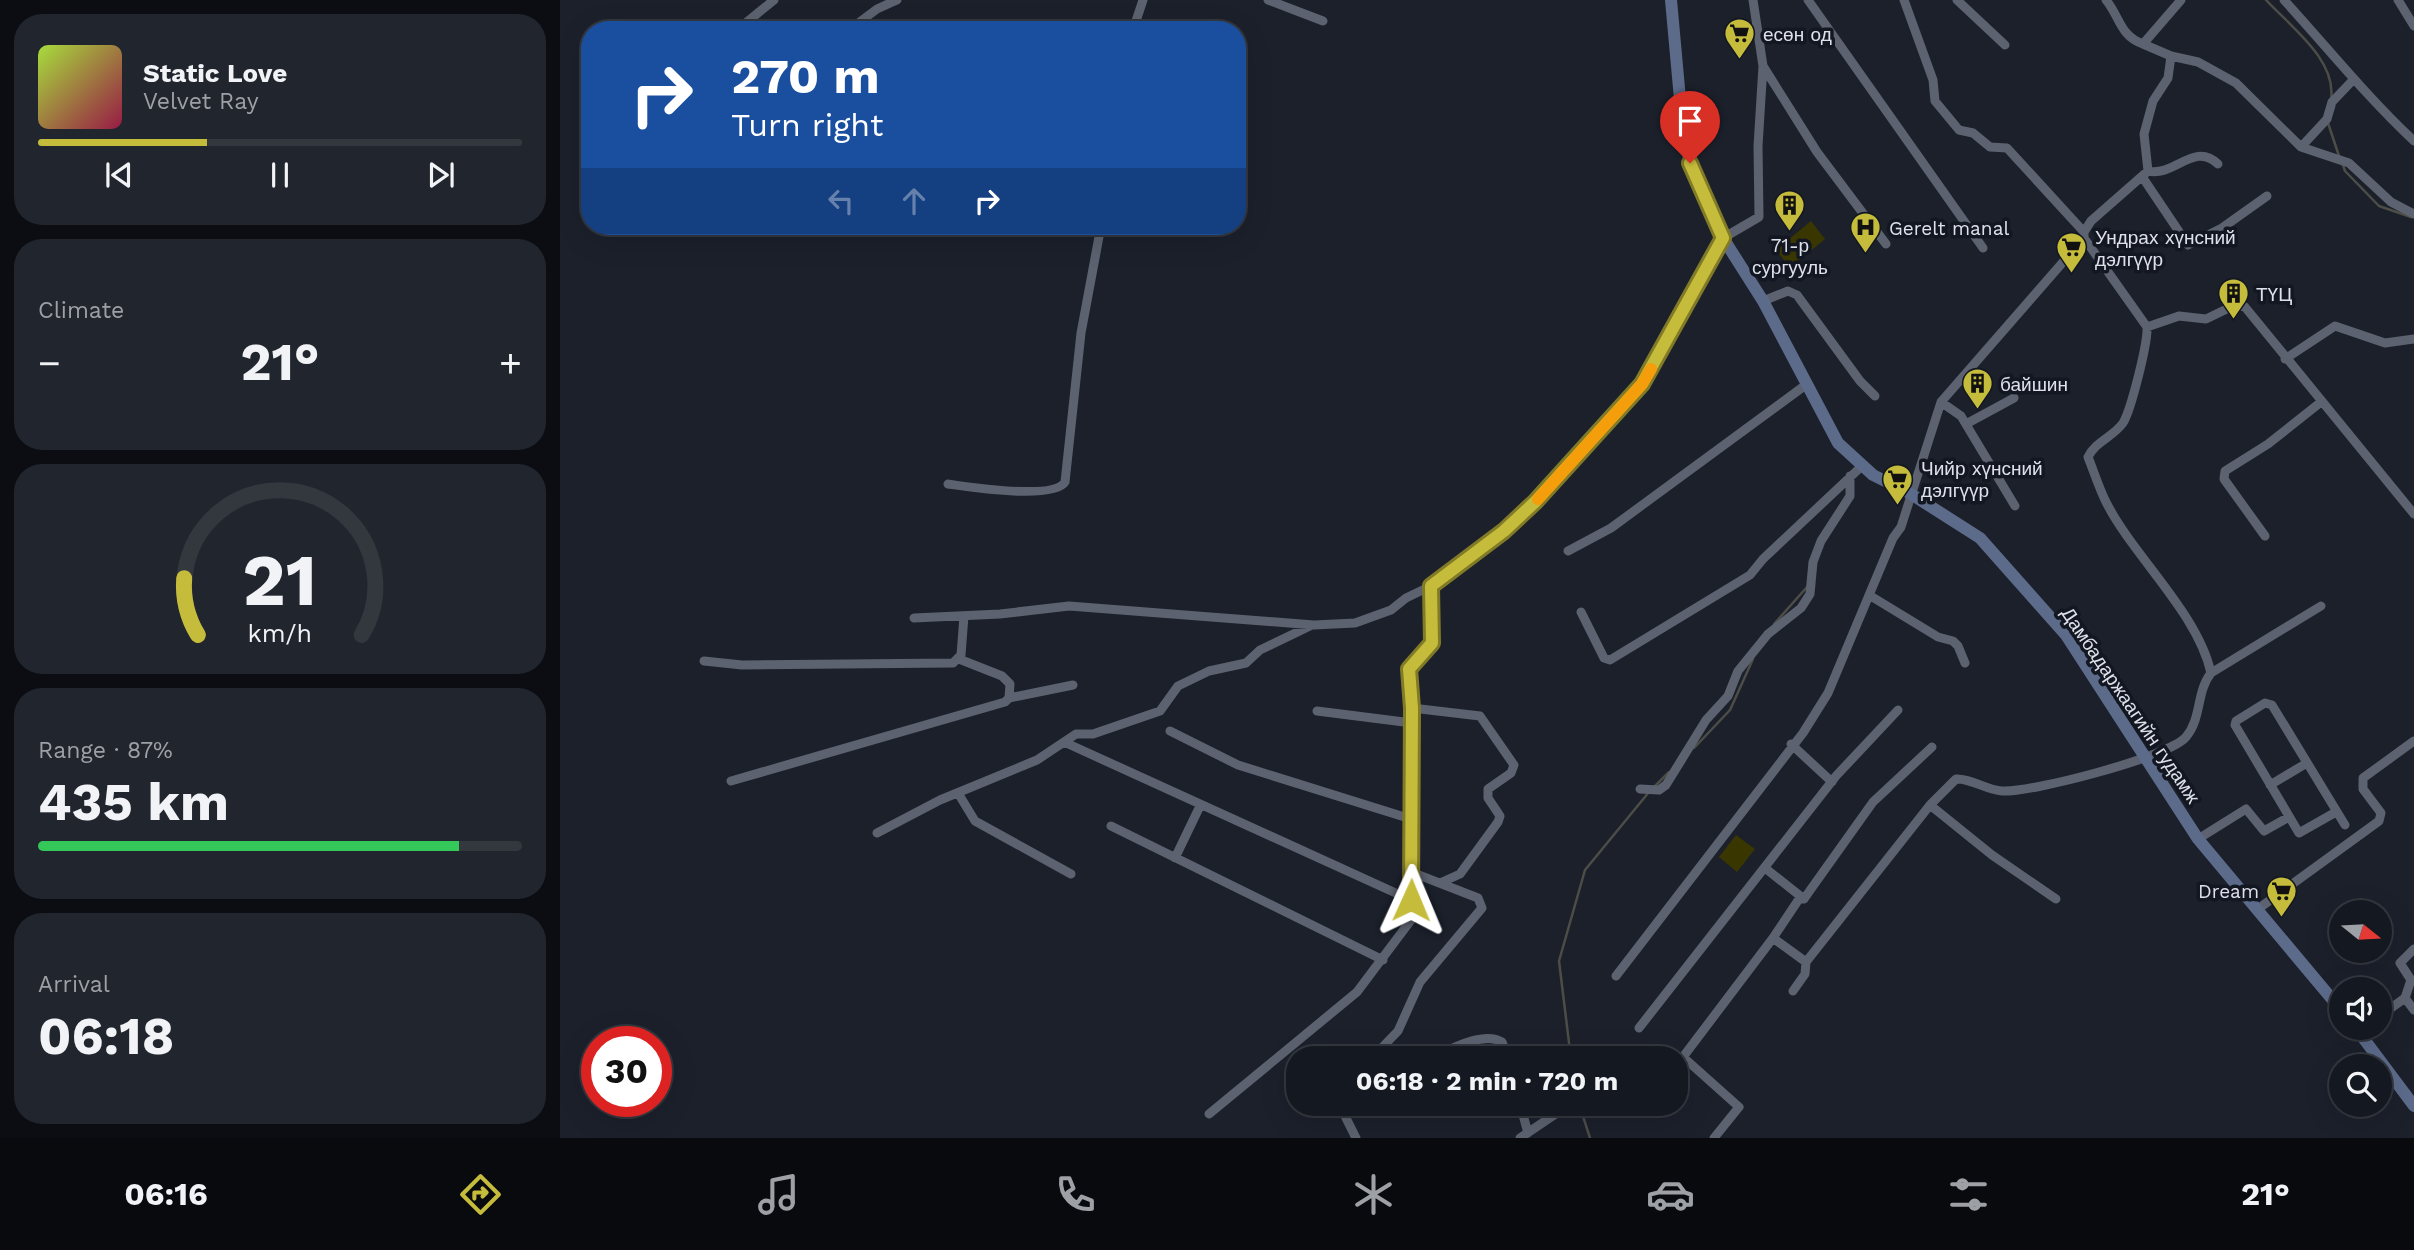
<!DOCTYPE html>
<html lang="en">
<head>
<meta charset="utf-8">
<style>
  :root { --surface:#141820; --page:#21252d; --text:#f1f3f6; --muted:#9da0a5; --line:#33373e; --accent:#c6bc3c }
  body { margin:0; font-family:"Work Sans",sans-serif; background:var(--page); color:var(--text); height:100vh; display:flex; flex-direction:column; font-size:26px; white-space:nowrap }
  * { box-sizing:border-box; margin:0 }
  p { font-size:23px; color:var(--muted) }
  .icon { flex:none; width:38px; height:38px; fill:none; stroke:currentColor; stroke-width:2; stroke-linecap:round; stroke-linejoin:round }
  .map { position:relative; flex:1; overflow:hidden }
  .drawer { display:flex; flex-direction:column; gap:14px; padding:14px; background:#0b0d12; width:560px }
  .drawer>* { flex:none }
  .guide { position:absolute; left:21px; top:21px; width:665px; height:214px; border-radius:28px; box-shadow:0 7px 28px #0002,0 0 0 2px var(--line); background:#1a4fa0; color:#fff; overflow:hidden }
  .needle { width:46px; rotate:108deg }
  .fabs { position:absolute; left:1769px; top:900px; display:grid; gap:14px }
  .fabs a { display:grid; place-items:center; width:63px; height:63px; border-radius:50%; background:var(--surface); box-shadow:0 7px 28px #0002,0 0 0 2px var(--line); font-size:35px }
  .speed { position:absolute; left:21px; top:1026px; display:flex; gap:14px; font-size:35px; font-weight:700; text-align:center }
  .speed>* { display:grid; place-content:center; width:91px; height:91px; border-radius:50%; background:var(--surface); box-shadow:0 7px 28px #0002,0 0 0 2px var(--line); line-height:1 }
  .speed .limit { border:10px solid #d22; background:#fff; color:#111 }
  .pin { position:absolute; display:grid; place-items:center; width:60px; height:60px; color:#fff; margin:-72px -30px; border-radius:50% 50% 50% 0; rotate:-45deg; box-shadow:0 0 7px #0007 }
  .pin .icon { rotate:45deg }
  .me { position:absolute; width:77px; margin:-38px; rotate:1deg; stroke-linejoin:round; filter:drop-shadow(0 0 5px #0008) }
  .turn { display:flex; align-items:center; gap:24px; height:147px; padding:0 35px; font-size:32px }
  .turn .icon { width:91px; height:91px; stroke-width:2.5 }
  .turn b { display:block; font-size:49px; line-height:60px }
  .lanes { display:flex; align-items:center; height:66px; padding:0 35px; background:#0003; justify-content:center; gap:35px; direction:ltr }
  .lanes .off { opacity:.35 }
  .big { font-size:52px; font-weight:700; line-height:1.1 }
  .drawer .card { flex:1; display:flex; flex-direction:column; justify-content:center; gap:10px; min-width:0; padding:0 24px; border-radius:28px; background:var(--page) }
  .drawer .dial { align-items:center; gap:0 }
  .dial svg { height:182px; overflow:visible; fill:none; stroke:var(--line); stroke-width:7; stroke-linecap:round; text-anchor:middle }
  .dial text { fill:var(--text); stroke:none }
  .song { display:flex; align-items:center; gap:21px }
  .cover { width:84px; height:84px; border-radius:10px; background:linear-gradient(135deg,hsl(80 70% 55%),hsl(340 70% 35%)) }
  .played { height:7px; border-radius:4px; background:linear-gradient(90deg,var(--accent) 35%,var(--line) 35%) }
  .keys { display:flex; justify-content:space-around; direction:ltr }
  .heat { display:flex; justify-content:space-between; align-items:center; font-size:38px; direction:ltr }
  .charge { height:10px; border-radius:5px; background:linear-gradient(90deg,#34c759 87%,var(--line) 0) }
  .trip { position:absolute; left:726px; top:1046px; width:402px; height:70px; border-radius:28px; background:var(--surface); box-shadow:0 7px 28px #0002,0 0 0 2px var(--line); font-weight:700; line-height:70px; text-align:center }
  .tabs { display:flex; height:112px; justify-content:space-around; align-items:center; background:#080a0d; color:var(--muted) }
  .tabs .icon { width:49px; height:49px }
  .tabs .current { color:var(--accent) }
  .tabs b { font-size:32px; color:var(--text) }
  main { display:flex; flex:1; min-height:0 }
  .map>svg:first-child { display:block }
  .green { fill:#3a3600 }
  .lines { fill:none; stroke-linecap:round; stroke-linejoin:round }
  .stream { stroke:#4c4d47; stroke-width:2.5 }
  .minor { stroke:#5c626f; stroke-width:9 }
  .secondary { stroke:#5d6b8b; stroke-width:12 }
  .route-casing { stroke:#817a27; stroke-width:18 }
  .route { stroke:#c6bc3c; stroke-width:12 }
  .slow { stroke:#f59e0b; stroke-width:12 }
  .labels { text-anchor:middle; stroke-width:7; stroke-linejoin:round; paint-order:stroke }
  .poi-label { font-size:19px; fill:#dee1e9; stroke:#121721; text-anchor:start }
  .street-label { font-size:19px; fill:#dee1e9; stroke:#121721 }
</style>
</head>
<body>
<main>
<section class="drawer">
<div class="card">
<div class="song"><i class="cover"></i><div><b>Static Love</b><p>Velvet Ray</p></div></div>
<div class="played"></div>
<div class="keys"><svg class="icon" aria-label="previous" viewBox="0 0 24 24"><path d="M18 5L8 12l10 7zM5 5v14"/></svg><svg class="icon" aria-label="pause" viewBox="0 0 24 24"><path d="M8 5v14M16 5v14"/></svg><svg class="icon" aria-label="next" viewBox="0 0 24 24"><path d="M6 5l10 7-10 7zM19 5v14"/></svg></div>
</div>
<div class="card"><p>Climate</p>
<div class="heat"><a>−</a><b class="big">21°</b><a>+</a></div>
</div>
<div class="card dial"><svg viewBox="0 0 100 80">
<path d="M14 69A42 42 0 1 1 86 69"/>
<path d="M14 69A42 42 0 0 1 8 44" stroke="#c6bc3c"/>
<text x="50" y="56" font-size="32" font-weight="700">21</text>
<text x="50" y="72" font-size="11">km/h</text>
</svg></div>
<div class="card"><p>Range · 87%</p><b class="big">435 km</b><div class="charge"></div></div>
<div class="card"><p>Arrival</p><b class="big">06:18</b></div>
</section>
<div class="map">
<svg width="1854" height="1138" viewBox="0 0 1854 1138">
  <rect width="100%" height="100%" fill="#1b202b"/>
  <!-- green -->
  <path class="green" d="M1251,221L1265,239L1230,268L1216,250Z
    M1176,835L1195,849L1177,872L1159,857Z"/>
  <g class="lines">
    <!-- stream -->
    <path class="stream" d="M1706,0C1730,26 1777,60 1771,99
      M1768,123L1779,156
      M1782,162L1785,171L1819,206L1851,217
      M1214,624L1247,587
      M1134,748L1170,710L1193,659
      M1094,787L1109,772
      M1011,1059L999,961L1025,870L1089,792
      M1019,1104L1030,1138"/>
    <!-- minor -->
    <path class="minor" d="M708,0L763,21
      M1193,0L1203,66L1257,152L1326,244
      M1248,0L1423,248
      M1344,0L1373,80L1375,101L1399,130L1413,133L1430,147L1447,148L1524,232V238L1587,327C1588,343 1571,410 1563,423C1553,437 1536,441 1528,457C1534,472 1539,488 1546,502C1573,556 1638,613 1651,673
      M1397,0L1445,45
      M1546,0C1560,17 1560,36 1583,44
      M1724,0C1767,47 1807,97 1854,141
      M1838,0L1854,26
      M177,30L214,0
      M289,30L317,9L337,0
      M573,30L583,0
      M1611,56L1638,62L1676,83L1741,147L1789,163L1831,202L1854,214
      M1741,147L1767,119L1772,102L1793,80
      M1588,171C1615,177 1634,141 1658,164
      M1583,178L1628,245L1662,228L1707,196
      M1524,232L1531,221L1588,171L1584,134L1593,101L1608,78L1611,56L1583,44L1621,0
      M1203,301L1228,291L1237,295L1300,381L1315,396
      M1587,327L1619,316L1646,319L1675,305L1685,307L1854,514
      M1725,359L1775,326L1825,343L1854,339
      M1381,402L1401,416L1455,506
      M1406,424L1454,398
      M388,484C409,487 494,500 505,482L521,333L541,226
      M1705,536L1664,479L1665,471L1708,444L1761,402
      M1008,551L1051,528L1247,384
      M1309,595L1378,637L1393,641L1398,646L1405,663
      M1021,612L1044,658L1050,660L1190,575L1203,559L1303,465
      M354,618L440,614L509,606L754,625L795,623L831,610L846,598L871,586L944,531L975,502L1081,384L1163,238L1199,217L1198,146L1203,66
      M144,661L182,665L393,663L401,655L404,616
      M449,698L513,685
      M852,708L920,716L954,765L951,773L928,789V798L940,816L938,822L900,874L880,883
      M757,711L852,723
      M610,731L678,765L851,819
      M504,742L851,900
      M1231,744L1272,782
      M171,781L445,702L449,698L450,684L442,676L399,659
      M1710,785L1747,763
      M1080,789L1099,790L1106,785L1146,720L1168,696L1178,671L1208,634L1241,608L1250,594L1253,562L1261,541L1290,496V476
      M398,793L415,821L511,874
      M1370,805L1432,855L1496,899
      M1776,812L1739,833L1675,725L1676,721L1705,703L1712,705L1785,825
      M551,826L823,960
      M317,833L380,800L477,760L516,734H533L600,711L618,686L649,671L686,663L700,650L752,625
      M1638,839L1686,809L1704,831L1729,817
      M615,858L640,806
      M1205,868L1244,899
      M1698,909L1819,821L1821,813L1803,789V778L1854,741
      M1213,938L1246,962L1245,974L1233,991
      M1854,949L1840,963L1851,980L1845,998L1854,1010
      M1246,962L1370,805L1396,779C1411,778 1426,790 1442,791C1470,793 1609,757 1626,737C1642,718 1636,692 1651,673L1761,606
      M1056,976L1243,733L1268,693L1333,538L1341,527L1381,402L1524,238
      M1820,1016L1845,998
      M1079,1028L1276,776L1338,710
      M811,1059L838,1031L860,982L922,908L918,898L851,872
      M869,1059C887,1051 923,1030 942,1042L949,1059
      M787,1104L785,1116L796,1138
      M960,1104L968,1133
      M649,1114L797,992L851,920L852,708L849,669L872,644L871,586
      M960,1138L1003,1109
      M1154,1138L1179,1107L1123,1057L1213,938L1239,899H1244L1251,889L1313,802L1372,747"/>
    <!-- secondary -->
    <path class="secondary" d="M1111,0L1123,132L1130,163L1163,238L1203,301L1278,443L1313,475L1351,494L1420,538L1506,635L1638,839L1782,1011
      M1795,1027L1854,1106"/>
  </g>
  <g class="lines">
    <defs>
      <path id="route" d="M851,900L852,708L849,669L872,643L871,586L944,531L975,502L1082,384L1163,238L1130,163"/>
    </defs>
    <!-- route casing -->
    <use href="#route" class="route-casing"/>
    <!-- route -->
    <use href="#route" class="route"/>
    <!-- slow -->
    <path class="slow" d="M978,499L1082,384L1091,369"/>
  </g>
  <!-- icons -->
  <defs>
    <symbol id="supermarket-pin" viewBox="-11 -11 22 30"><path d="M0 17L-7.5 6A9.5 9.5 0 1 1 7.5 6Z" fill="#c6bc3c" stroke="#121721"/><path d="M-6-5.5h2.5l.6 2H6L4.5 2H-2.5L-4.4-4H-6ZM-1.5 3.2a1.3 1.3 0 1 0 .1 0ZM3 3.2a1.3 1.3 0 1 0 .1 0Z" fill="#111"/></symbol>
    <symbol id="building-pin" viewBox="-11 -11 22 30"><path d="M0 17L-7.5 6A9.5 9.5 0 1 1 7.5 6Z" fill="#c6bc3c" stroke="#121721"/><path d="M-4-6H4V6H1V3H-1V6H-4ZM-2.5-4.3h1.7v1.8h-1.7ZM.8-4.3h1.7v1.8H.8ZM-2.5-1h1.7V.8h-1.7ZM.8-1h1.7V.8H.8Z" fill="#111"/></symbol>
    <symbol id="hospital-pin" viewBox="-11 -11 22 30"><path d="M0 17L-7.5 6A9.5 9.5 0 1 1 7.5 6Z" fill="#c6bc3c" stroke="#121721"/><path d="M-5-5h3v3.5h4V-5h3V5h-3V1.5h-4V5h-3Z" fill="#111"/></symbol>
  </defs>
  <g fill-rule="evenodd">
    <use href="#supermarket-pin" x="1162" y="16" width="35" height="47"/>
    <use href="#building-pin" x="1212" y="188" width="35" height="47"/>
    <use href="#hospital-pin" x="1288" y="210" width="35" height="47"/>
    <use href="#supermarket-pin" x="1494" y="230" width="35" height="47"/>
    <use href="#building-pin" x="1656" y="276" width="35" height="47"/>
    <use href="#building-pin" x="1400" y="366" width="35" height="47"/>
    <use href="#supermarket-pin" x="1320" y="462" width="35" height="47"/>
    <use href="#supermarket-pin" x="1704" y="874" width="35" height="47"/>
  </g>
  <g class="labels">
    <!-- poi labels -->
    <g class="poi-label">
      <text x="1203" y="41">есөн од</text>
      <text x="1329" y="235">Gerelt manal</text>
      <text x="1535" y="244">Ундрах хүнсний<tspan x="1535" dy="22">дэлгүүр</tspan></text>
      <text x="1230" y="252" text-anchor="middle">71-р<tspan x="1230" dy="22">сургууль</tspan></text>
      <text x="1696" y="301">ТҮЦ</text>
      <text x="1440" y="391">байшин</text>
      <text x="1361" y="475">Чийр хүнсний<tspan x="1361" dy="22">дэлгүүр</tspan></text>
      <text x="1699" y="898" text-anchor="end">Dream</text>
    </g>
    <!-- street labels -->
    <g class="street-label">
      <text transform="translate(1571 705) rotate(56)" y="7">Дамбадаржаагийн гудамж</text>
    </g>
  </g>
</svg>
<div class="fabs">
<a><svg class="needle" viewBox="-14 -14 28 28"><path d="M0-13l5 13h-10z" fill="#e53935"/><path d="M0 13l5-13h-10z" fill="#9da0a5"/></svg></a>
<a><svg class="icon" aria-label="sound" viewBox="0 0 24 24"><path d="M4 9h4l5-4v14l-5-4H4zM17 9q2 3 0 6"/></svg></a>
<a><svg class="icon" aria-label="search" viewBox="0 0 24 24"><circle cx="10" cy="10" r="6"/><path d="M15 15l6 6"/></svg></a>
</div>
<div class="speed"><div class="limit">30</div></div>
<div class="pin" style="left:1130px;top:163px;background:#d93025"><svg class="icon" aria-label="arrive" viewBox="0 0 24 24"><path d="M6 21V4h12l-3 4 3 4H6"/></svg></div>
<svg class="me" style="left:851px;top:900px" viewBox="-20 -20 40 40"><path d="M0-17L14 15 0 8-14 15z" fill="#c6bc3c" stroke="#fff" stroke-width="4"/></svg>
<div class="trip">06:18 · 2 min · 720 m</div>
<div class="guide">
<div class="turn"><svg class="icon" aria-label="right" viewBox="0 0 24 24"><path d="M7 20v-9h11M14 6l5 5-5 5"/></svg><div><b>270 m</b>Turn right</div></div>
<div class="lanes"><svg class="icon off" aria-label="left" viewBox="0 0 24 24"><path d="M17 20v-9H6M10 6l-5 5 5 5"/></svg><svg class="icon off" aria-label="ahead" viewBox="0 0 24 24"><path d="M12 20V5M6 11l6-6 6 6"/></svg><svg class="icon" aria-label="right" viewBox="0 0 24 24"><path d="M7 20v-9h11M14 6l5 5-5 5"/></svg></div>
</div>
</div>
</main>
<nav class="tabs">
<b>06:16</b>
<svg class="icon current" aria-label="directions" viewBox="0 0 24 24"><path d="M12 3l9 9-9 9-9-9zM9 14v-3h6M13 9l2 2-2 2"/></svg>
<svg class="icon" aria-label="music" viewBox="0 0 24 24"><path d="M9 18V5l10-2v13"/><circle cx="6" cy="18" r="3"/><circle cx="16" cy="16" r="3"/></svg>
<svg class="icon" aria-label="phone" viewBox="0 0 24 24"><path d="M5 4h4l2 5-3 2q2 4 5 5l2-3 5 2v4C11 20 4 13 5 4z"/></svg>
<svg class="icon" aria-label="climate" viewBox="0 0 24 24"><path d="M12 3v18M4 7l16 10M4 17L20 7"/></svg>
<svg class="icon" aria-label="car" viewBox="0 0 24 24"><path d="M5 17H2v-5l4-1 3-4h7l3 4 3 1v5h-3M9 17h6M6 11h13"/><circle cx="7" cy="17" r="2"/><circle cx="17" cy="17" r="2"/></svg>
<svg class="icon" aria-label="filters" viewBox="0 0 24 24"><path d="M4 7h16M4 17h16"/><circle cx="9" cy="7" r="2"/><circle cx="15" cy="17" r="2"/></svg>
<b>21°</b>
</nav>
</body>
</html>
